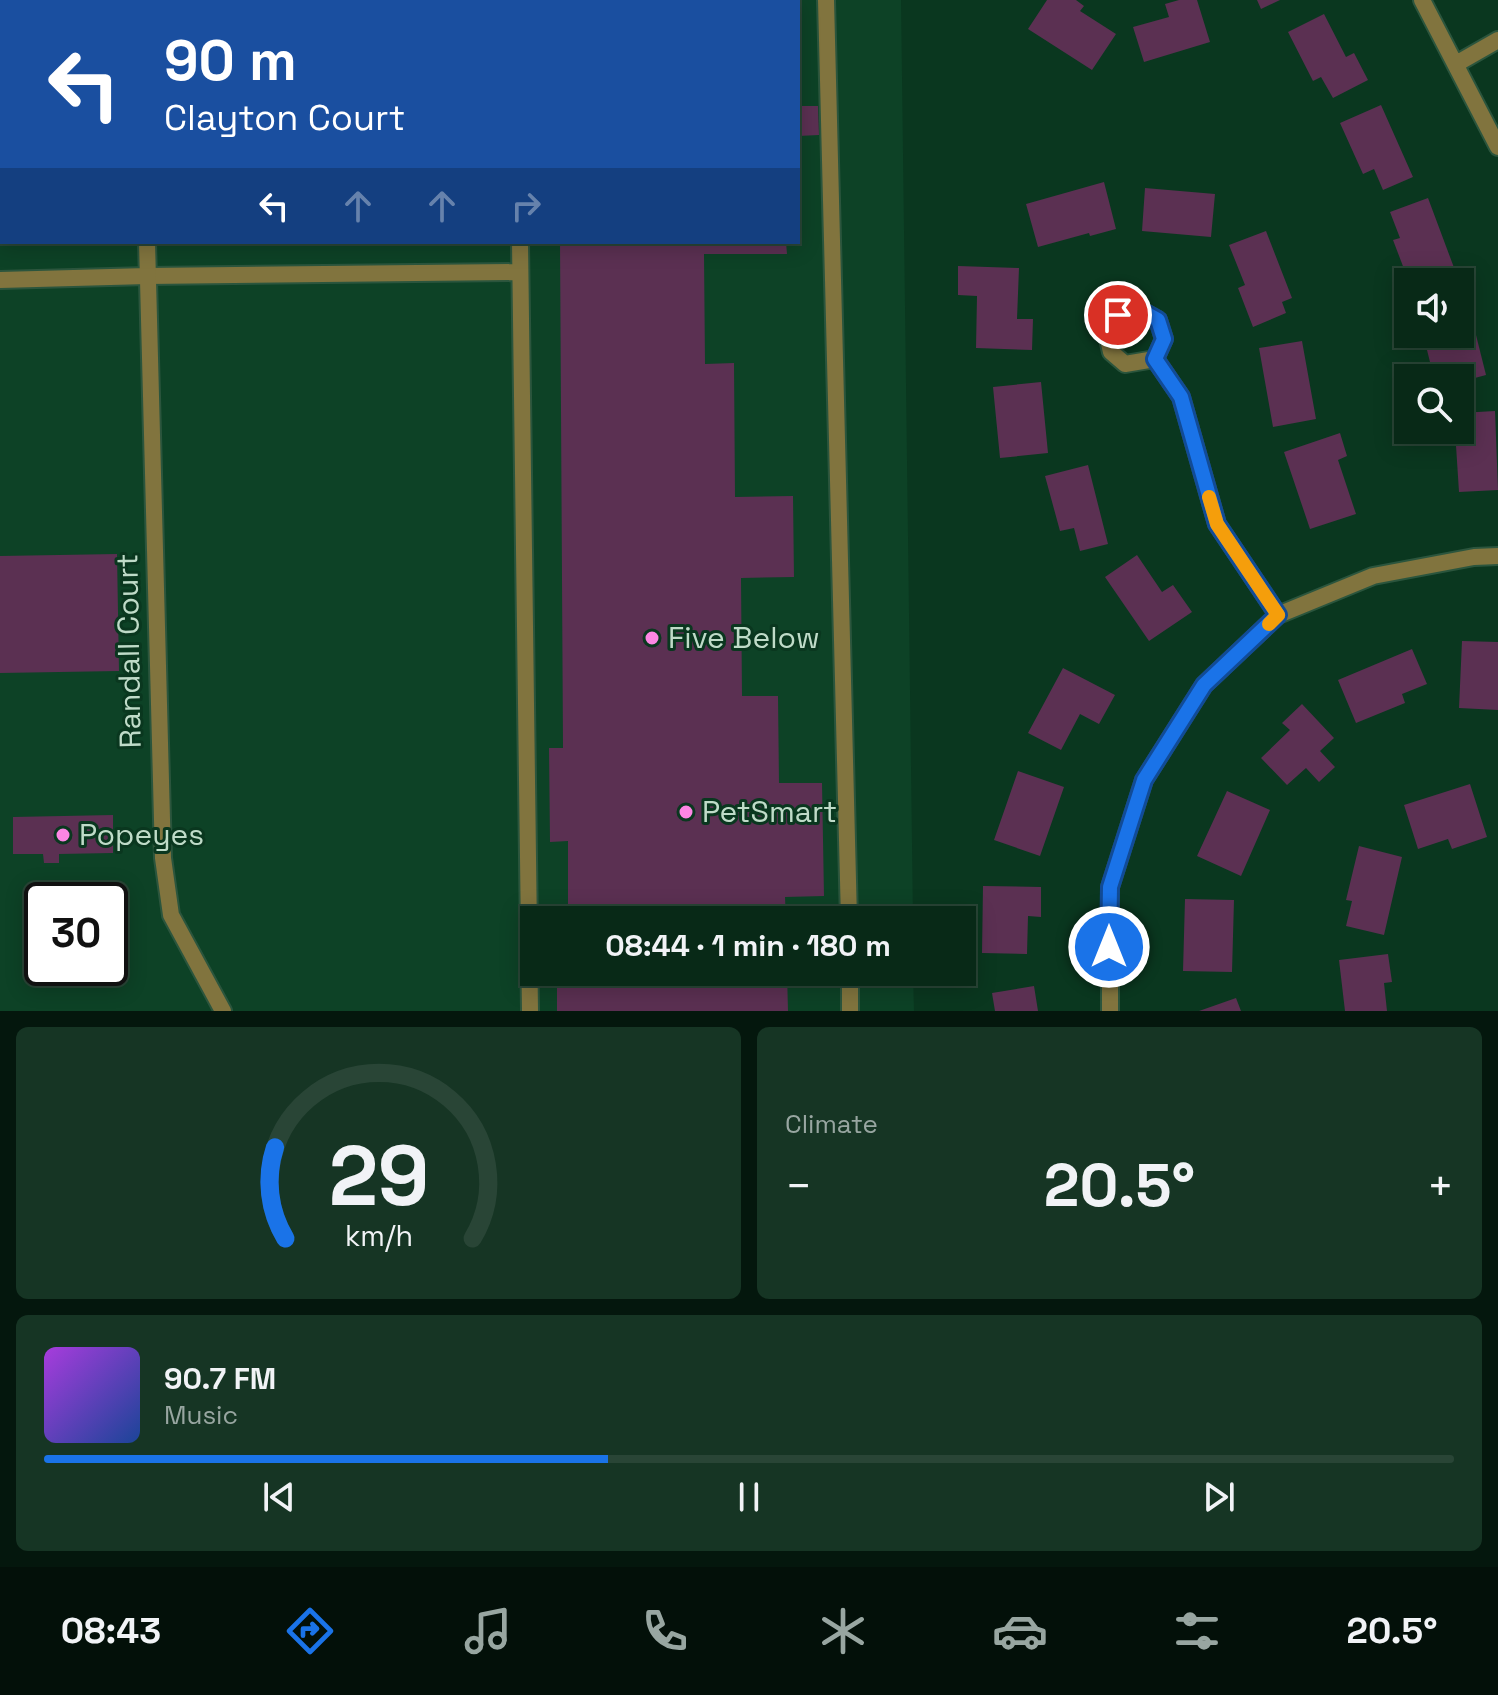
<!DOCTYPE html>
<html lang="en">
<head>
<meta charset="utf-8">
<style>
  :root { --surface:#082917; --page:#163524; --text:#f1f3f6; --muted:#98a6a1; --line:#294536; --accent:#1a73e8 }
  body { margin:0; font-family:"Space Grotesk",sans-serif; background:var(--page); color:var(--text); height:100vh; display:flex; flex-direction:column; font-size:30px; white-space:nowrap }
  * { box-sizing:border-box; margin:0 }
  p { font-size:26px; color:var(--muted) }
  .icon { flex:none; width:44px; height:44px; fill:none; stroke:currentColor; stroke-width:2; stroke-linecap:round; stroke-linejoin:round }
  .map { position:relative; height:1011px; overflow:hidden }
  .details { display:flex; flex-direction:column; gap:16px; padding:16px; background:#04170d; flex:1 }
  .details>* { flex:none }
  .top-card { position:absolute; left:0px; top:0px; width:800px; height:244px; box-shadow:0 4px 20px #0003,0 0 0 2px var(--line); background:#1a4fa0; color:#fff; overflow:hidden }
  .tools { position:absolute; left:1394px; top:268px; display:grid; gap:16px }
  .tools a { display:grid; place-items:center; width:80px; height:80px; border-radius:0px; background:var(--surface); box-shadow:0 4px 20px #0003,0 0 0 2px var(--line); font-size:40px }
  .speed { position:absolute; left:24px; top:882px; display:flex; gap:16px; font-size:40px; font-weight:700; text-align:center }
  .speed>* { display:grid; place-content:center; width:104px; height:104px; border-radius:50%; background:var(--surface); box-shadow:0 4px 20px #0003,0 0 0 2px var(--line); line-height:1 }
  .speed .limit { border:4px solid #111; border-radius:12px; background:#fff; color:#111 }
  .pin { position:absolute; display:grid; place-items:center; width:68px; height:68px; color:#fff; margin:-34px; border:4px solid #fff; border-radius:50%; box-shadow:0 2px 8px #0007 }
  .me { position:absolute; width:88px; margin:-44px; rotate:0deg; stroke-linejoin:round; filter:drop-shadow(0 0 6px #0008) }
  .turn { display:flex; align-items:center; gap:28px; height:168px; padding:0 32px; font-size:36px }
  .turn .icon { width:104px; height:104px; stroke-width:2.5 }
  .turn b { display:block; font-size:56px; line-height:68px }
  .lanes { display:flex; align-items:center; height:76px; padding:0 32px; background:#0003; justify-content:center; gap:40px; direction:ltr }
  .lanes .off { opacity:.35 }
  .big { font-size:60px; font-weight:700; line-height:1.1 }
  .details .widget { flex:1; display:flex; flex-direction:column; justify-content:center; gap:12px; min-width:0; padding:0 28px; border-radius:12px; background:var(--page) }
  .details .dial { align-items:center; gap:0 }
  .dial svg { height:208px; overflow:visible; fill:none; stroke:var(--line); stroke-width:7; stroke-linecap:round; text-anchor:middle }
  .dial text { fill:var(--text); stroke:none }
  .song { display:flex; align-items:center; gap:24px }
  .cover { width:96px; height:96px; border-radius:12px; background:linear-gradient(135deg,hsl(280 70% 55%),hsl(220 70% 35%)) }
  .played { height:8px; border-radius:4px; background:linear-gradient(90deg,var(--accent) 40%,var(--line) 40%) }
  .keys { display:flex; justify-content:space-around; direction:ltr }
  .heat { display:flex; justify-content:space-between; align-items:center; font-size:44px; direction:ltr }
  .details .tiles { flex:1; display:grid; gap:16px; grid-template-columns:1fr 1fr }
  .widget:last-child { grid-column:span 2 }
  .trip { position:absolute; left:520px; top:906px; width:456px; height:80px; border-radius:0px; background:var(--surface); box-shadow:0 4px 20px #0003,0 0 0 2px var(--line); font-weight:700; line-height:80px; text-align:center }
  .tabs { display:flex; height:128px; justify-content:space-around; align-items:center; background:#031009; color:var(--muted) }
  .tabs .icon { width:56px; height:56px }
  .tabs .on { color:var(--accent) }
  .tabs b { font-size:36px; color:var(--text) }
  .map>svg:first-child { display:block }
  .built { fill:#0d4226; fill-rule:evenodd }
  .building { fill:#5b3052 }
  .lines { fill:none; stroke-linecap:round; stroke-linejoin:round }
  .lane-casing { stroke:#2b553d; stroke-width:20 }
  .street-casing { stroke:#2b553d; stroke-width:20 }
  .lane { stroke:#81743e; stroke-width:16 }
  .street { stroke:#81743e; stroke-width:16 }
  .route-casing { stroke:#114b97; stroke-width:20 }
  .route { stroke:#1a73e8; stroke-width:14 }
  .slow { stroke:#f59e0b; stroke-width:14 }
  .poi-dot { fill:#fc86e3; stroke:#0a371f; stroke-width:3 }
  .labels { text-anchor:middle; stroke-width:6; stroke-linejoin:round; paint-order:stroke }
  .poi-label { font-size:30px; fill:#bfdbc8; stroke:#0a371f; text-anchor:start }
  .street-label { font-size:30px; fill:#bfdbc8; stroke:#0a371f }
</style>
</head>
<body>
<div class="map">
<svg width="1498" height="1011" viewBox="0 0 1498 1011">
  <rect width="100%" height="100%" fill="#0a371f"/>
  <!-- built -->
  <path class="built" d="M0,0H901L913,920H534V972H913L914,1011H0ZM2,2H798V242H2ZM42,900H110V968H42Z"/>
  <!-- building -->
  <path class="building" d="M1047,0H1076L1084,6L1080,11L1116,34L1092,70L1028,29Z
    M1179,0H1197L1210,42L1144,62L1133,27L1169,17L1165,4Z
    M1257,0H1280L1261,9Z
    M1324,14L1346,57L1354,53L1368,80L1333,98L1321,77L1313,81L1288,32Z
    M1381,105L1413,177L1383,190L1374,169L1363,174L1340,123Z
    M798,106H818L819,135L798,136Z
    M1104,182L1116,229L1090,236L1089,233L1038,247L1026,204Z
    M1145,188L1215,194L1211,237L1142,231Z
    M1428,198L1456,273L1432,282H1409L1393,240L1400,238L1390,212Z
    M1266,231L1292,298L1282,302L1286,313L1253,327L1238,288L1245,285L1229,245Z
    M560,242H786L787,254H704L705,364L734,363L735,497L793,496L794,577L741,578L742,696H778L779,783H822L824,896L785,897L786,920H568V841L550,842L549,748H563Z
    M958,266L1019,268L1017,319H1033L1032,350L976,348L977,296L958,295Z
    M1468,303L1486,375L1460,382V378H1434L1423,334H1460V305Z
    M1302,341L1316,419L1273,427L1259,348Z
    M1041,382L1048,453L1000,458L993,387Z
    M1495,411L1498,490L1459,492L1455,430H1460V413Z
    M1340,433L1347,456L1338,460L1356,514L1310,529L1284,452Z
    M1088,465L1108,544L1080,551L1074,528L1060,531L1045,476Z
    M117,554L119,671L0,673V556Z
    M1137,555L1162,592L1173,585L1192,612L1149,641L1105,577Z
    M1462,641L1498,642V710L1459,708Z
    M1412,649L1427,684L1402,694L1405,703L1356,723L1338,680Z
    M1063,668L1115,695L1099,724L1080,714L1061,750L1028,733Z
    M1302,704L1334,738L1320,751L1335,767L1319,782L1306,768L1287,785L1261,758L1290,730L1282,723Z
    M1018,771L1064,787L1040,856L994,840Z
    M1470,784L1487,837L1452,849L1448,839L1418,849L1404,805Z
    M1227,791L1270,810L1241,876L1197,856Z
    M113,815V853L59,854V863H44L43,854H13V817Z
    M1359,846L1402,857L1384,935L1346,926L1352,901L1346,900Z
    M983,886L1041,887V917L1028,916L1027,954L982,953Z
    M1185,899L1234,900L1232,972L1183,971Z
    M1388,954L1392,982L1384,983L1387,1011H1345L1339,960Z
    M557,972H787L788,1011H557Z
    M1034,986L1038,1011H995L992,993Z
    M1236,998L1241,1011H1199Z"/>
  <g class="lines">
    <defs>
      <path id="lane" d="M518,0V2
        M826,0L849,920
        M520,242L530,1011
        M147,276L520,272
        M850,972V1011"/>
      <path id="street" d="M1422,0L1498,147
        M147,2V0
        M1456,64L1498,40
        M147,242L163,858L171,915L223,1011
        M0,280L147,276
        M1155,359L1125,364L1111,352L1107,335L1118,315L1140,310L1158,320L1164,339L1155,359L1181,397L1217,524L1278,615
        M1110,1011V887L1144,780L1204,685L1278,615L1373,576L1474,557L1498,556"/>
    </defs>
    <!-- lane casing -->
    <use href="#lane" class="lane-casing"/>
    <!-- street casing -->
    <use href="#street" class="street-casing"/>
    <!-- lane -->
    <use href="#lane" class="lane"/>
    <!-- street -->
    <use href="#street" class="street"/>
  </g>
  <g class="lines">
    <defs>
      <path id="route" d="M1109,947L1110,887L1144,780L1204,685L1278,615L1217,524L1181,397L1155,359L1164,339L1158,320L1140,310L1118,315"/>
    </defs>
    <!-- route casing -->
    <use href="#route" class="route-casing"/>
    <!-- route -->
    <use href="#route" class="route"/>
    <!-- slow -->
    <path class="slow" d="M1209,497L1217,524L1278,615L1269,624"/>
  </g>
  <!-- markers -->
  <g class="poi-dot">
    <circle cx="652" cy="638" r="8"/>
    <circle cx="686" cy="812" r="8"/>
    <circle cx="63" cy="835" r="8"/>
  </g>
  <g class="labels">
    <!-- poi labels -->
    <g class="poi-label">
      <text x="668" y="648">Five Below</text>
      <text x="702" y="822">PetSmart</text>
      <text x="79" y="845">Popeyes</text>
    </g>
    <!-- street labels -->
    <g class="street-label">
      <text transform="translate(129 651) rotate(-91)" y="10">Randall Court</text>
    </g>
  </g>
</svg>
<div class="tools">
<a><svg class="icon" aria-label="sound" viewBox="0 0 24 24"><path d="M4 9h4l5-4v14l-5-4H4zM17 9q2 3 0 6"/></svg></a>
<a><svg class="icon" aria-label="search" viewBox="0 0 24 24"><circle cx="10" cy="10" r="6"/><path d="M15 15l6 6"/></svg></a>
</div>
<div class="speed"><div class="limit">30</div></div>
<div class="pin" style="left:1118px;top:315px;background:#d93025"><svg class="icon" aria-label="arrive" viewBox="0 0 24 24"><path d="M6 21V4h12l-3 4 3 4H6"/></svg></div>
<svg class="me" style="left:1109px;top:947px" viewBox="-20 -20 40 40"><circle r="17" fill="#1a73e8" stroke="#fff" stroke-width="3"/><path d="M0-11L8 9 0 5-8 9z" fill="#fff"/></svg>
<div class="trip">08:44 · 1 min · 180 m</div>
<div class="top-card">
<div class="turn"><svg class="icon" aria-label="left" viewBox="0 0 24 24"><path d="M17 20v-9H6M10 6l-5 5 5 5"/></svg><div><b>90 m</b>Clayton Court</div></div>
<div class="lanes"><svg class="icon" aria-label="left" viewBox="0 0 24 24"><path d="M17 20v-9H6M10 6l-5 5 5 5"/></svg><svg class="icon off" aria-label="ahead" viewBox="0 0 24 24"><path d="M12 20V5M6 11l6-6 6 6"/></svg><svg class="icon off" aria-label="ahead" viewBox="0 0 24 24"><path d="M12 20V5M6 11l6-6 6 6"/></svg><svg class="icon off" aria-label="right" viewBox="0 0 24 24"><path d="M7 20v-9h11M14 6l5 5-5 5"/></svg></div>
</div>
</div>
<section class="details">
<div class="tiles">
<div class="widget dial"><svg viewBox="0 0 100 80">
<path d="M14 69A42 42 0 1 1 86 69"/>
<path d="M14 69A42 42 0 0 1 10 34" stroke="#1a73e8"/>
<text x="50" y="56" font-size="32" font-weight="700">29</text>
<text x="50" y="72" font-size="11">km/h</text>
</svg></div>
<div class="widget"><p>Climate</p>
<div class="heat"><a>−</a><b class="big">20.5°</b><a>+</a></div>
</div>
<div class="widget">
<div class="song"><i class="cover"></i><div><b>90.7 FM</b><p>Music</p></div></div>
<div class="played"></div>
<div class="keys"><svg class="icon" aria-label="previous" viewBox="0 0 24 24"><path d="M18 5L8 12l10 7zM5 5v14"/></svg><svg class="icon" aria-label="pause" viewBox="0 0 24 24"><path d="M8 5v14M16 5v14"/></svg><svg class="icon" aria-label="next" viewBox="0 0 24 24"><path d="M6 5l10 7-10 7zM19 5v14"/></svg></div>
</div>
</div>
</section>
<nav class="tabs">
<b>08:43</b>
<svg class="icon on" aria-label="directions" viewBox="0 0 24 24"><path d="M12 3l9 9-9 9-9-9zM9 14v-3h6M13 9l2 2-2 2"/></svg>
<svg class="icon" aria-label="music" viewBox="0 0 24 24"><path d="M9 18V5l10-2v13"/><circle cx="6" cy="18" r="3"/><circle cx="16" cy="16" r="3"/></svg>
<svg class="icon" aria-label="phone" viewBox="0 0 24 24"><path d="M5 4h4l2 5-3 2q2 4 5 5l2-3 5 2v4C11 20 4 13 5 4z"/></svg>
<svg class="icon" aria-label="climate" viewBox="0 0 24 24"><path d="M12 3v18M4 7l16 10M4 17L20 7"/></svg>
<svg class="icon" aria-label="car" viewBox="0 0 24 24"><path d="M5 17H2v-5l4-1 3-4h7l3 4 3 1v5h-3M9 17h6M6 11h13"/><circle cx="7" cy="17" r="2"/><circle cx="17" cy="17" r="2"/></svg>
<svg class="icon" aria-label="filters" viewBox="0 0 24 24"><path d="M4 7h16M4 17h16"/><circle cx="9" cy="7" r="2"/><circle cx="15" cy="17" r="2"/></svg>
<b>20.5°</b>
</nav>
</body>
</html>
